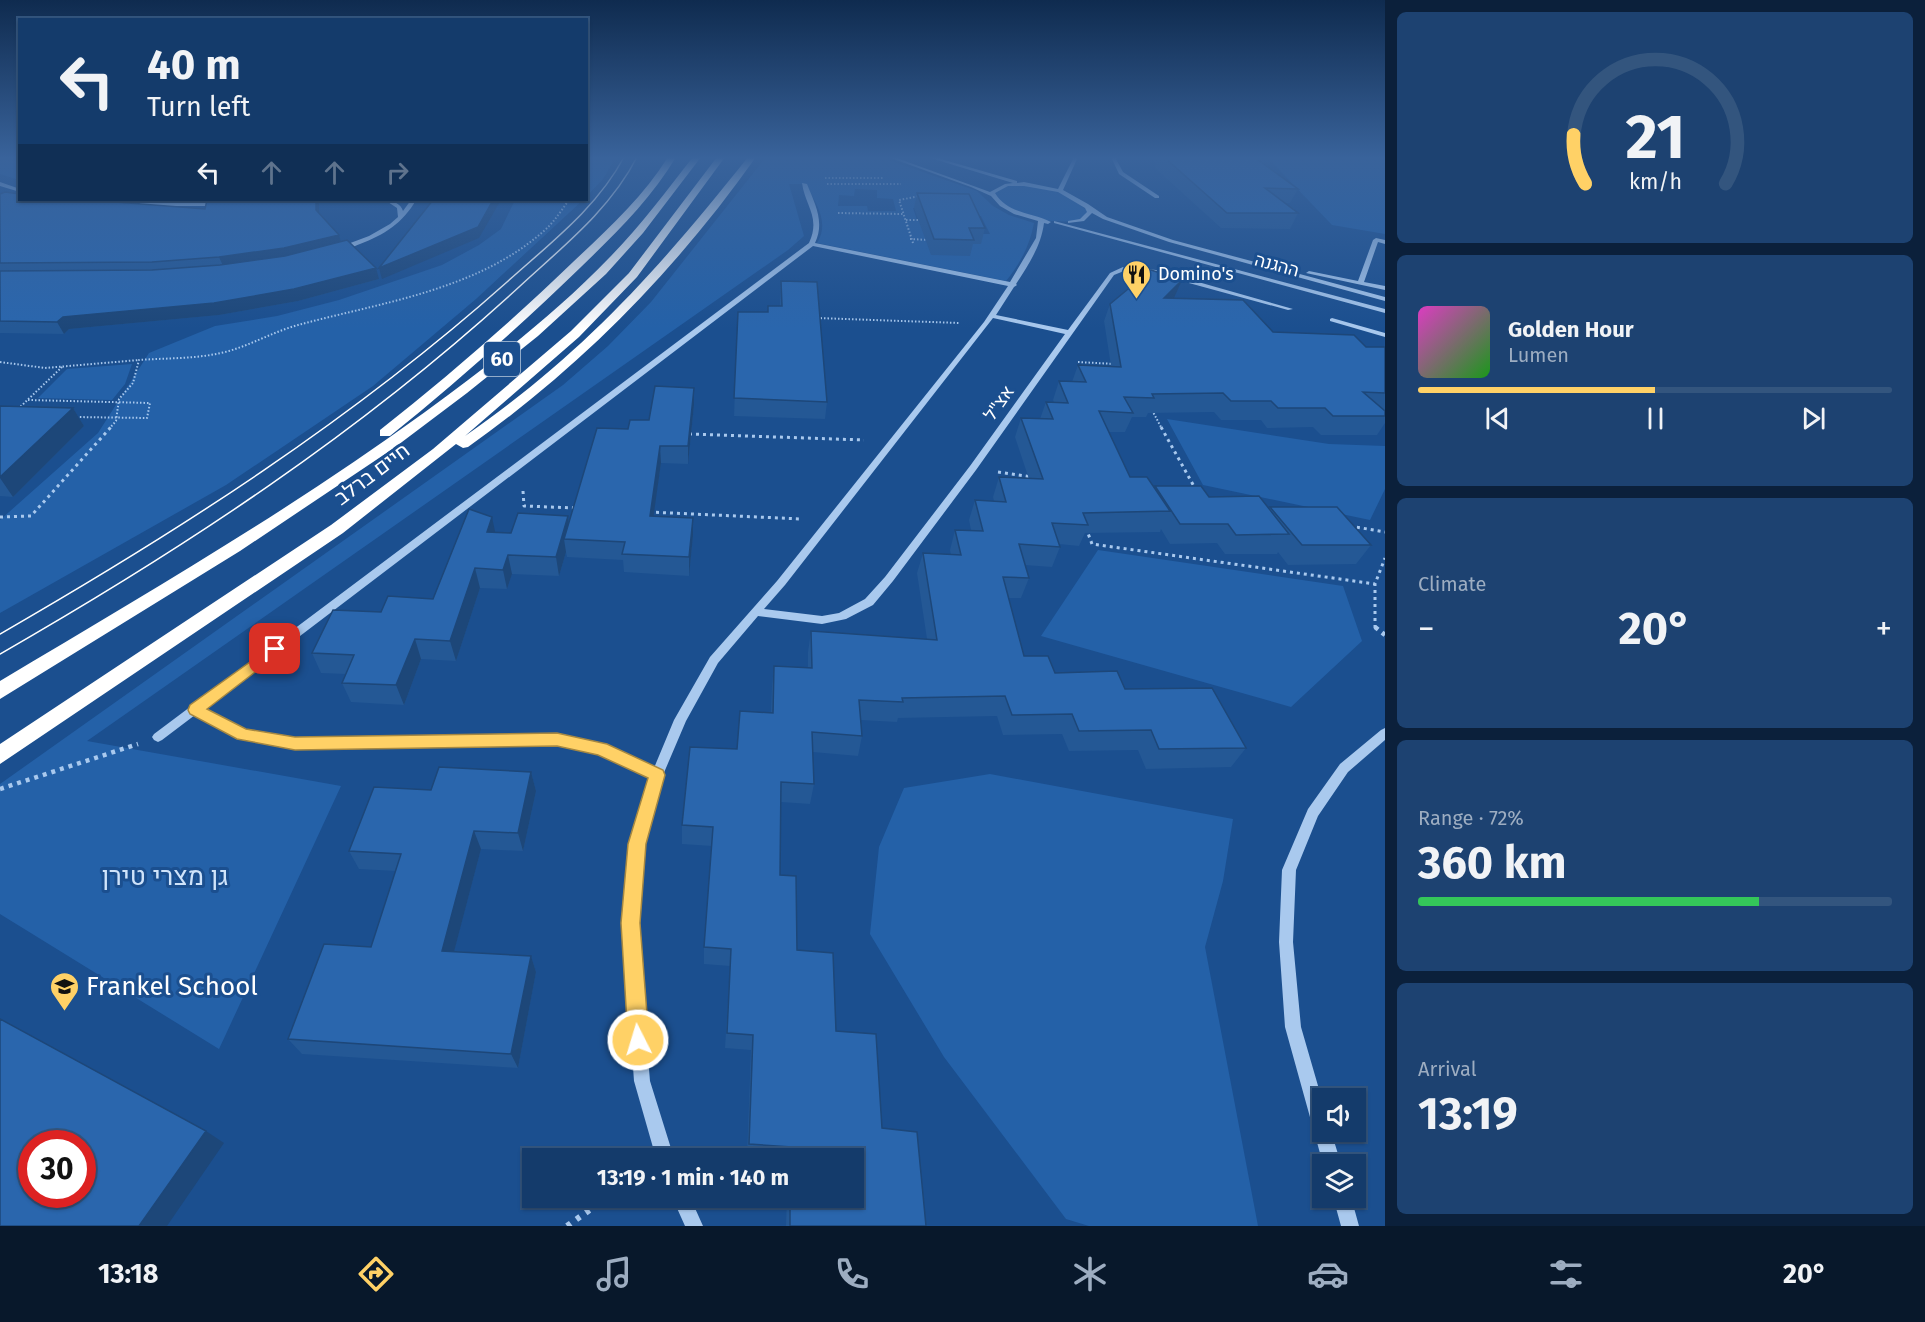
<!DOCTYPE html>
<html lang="en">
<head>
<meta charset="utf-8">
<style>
  :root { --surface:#143b6b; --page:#1d4271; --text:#f1f3f6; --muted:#9dadc1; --line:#33557e; --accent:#ffd166 }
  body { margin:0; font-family:"Fira Sans",Heebo,sans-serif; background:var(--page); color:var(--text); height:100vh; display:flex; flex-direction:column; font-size:22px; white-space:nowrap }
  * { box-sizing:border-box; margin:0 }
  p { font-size:20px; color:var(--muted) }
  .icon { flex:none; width:33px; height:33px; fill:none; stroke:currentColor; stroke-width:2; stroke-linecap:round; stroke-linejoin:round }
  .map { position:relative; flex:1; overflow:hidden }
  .side { display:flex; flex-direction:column; gap:12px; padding:12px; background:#0b203b; width:540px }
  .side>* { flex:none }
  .top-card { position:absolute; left:18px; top:18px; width:570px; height:183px; border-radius:0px; box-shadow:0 2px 4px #0004,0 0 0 2px var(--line); background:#143b6b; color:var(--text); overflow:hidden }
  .tools { position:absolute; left:1312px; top:1088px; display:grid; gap:12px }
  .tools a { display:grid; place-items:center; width:54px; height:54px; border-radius:0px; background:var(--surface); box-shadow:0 2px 4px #0004,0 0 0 2px var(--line); font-size:30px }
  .speed { position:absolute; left:18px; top:1130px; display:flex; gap:12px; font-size:30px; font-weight:700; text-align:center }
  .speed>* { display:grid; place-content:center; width:78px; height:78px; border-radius:50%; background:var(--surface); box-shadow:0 2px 4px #0004,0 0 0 2px var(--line); line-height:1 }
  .speed .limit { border:9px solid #d22; background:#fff; color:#111 }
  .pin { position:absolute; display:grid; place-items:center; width:51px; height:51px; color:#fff; margin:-26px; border-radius:12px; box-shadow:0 3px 9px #0006 }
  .me { position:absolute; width:66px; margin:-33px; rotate:355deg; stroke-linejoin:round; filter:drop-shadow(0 0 4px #0008) }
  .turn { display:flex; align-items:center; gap:21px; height:126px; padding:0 30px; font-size:27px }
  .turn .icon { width:78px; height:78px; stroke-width:2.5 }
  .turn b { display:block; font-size:42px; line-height:51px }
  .lanes { display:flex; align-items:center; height:57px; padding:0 30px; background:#0003; justify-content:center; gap:30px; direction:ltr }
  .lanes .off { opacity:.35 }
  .big { font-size:45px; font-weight:700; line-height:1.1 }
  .side .widget { flex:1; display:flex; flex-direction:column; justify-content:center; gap:9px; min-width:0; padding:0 21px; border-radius:9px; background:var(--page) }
  .side .dial { align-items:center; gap:0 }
  .dial svg { height:156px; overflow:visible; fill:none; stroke:var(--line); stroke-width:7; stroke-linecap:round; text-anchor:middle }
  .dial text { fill:var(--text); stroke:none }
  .song { display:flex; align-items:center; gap:18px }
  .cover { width:72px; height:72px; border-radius:9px; background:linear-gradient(135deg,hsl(310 70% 55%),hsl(120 70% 35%)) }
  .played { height:6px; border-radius:3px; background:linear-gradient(90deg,var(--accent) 50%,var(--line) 50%) }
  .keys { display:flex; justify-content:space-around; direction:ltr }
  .heat { display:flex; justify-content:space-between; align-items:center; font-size:33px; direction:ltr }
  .charge { height:9px; border-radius:4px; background:linear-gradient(90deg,#34c759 72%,var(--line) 0) }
  .trip { position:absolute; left:522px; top:1148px; width:342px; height:60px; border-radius:0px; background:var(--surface); box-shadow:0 2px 4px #0004,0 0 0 2px var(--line); font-weight:700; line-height:60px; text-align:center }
  .tabs { display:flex; height:96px; justify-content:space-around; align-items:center; background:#08182b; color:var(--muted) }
  .tabs .icon { width:42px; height:42px }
  .tabs .selected { color:var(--accent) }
  .tabs b { font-size:27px; color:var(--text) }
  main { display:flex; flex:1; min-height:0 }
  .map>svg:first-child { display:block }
  .green { fill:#2461a8; fill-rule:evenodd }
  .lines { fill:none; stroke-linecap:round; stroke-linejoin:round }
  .path-far3 { stroke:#a9c9ee; stroke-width:2; stroke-dasharray:1.5 2; stroke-linecap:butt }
  .path-far2 { stroke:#a9c9ee; stroke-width:3; stroke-dasharray:3 4; stroke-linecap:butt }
  .path-far1 { stroke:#a9c9ee; stroke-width:4.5; stroke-dasharray:4 5; stroke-linecap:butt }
  .path { stroke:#a9c9ee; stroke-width:6; stroke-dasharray:4.5 7; stroke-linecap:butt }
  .minor { fill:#a9c9ee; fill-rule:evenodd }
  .highway { fill:#fff; fill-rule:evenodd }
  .tram { stroke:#fff; stroke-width:1.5 }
  .wall { fill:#245895 }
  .shaded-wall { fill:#1d4779 }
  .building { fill:#2a66ad; stroke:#1d4779; stroke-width:1.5; fill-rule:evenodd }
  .route { fill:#ffd166; stroke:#a68842; stroke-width:1.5 }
  .labels { text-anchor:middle; stroke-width:6; stroke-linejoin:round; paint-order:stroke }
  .far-street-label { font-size:18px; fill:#fff; stroke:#1b4f8f }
  .far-poi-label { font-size:18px; fill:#fff; stroke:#1b4f8f; text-anchor:start }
  .shield { fill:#1b4f8f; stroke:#bbcadd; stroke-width:1.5 }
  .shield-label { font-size:20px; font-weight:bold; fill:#fff }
  .street-label { font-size:21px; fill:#fff; stroke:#1b4f8f }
  .near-park-label { font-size:26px; fill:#cfe3fa; stroke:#1b4f8f }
  .near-poi-label { font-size:26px; fill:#fff; stroke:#1b4f8f; text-anchor:start }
</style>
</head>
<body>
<main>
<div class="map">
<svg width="1385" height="1226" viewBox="0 0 1385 1226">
  <rect width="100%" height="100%" fill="#1b4f8f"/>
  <!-- green -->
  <path class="green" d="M0,157L19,163V180L0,174Z
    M587,157H616L603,179L587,196Z
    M766,157H880L977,191L993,206L1009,215L1034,223C1030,245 1020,264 1006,281L817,243C830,222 816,204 806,184H789L804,236L788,250L87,741L341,786L219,1049L0,914V784L563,385L608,346L651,302ZM855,189L877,190V198L893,199L896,211H868L867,206H838L839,195L854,196ZM913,208L954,209L957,216H981L990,234H977L965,243L950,221L917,220Z
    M1267,157H1385V234L1332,225Z
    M1024,184L1060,191L1090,212L1082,221C1050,223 1013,221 992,192L1007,185Z
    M515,200H583L476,299L373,386L226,485L0,613V520L98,433L149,353L215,326L277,316L339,300L442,265L479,245L501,229Z
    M132,364L125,384L112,400L38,398L67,369Z
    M1167,419L1329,444L1385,446V489L1370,520L1203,485Z
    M1098,550L1343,586L1362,641L1291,707L1041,636Z
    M990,774L1233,819L1223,881L1205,947L1258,1226H1089L1066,1219L944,1057L870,934L879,847L904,788Z"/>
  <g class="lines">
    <!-- path-far3 -->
    <path class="path-far3" d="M825,178H883
      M827,184H901
      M838,213L903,214
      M906,220H922
      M910,239L929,240
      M913,243L899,200L920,196
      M817,318L959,323
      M0,362L45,368L139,360
      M1078,362L1115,364
      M28,400L150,403L147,418L75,417
      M18,409L62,367
      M1152,410L1162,429
      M109,429L116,421L119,399L133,383L139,360C166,358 194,359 221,353C248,347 272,332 298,325C383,302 479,290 546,229C555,221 562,209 569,200"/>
    <!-- path-far2 -->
    <path class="path-far2" d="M1161,427L1196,490
      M689,434L864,440
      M998,472L1032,477
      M523,491L524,506L576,508
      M649,512L801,519
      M0,517L31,516L111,427
      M1350,526L1385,532
      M1086,528L1092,544L1375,584
      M1375,628V584L1385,558"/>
    <!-- path-far1 -->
    <path class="path-far1" d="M1375,627L1385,635
      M0,789L138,744"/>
    <!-- path -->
    <path class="path" d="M567,1226L608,1197"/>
    <!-- minor -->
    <path class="minor" d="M888,157H894L990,192L1005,184L1013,183L927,157H934L1017,181V183L1024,182L1058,189L1074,157H1078L1063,190L1088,204L1107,217L1173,240L1385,297V301L1169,242L1103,219L1092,213L1084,221L1068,223V221L1080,219L1087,212L1085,208L1058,192L1024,186H1008L995,193C1008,214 1031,212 1051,222L1048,224L1044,223C1041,246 1029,264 1016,284L1017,285L1014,287L996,315L1068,330L1110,273L1123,267L1156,270L1293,309L1288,310L1156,274L1124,271L1114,275L976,470L893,581L873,605L846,619L822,624L758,616L718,663L686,721L663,775L644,844L637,923L650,1081L674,1158H656L634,1081L623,923L630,844L650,778L599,753L557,744L295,748L243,740L195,715L162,740L158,742L154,740L152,737L154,734L809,243C821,217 805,206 802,183L807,184C815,204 825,222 815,243L1010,282L1036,238L1038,221L1014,214L1000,206L991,196L971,187ZM813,246L1008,286L984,322L777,581L710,657L674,720L654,768L605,745L557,734L295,738L245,730L204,709ZM993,318L1065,334L970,466L885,577L865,599L839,613L822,616L764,609L785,585Z
      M1111,157H1115L1123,172L1159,196V198H1155L1119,174Z
      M0,182L20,189V192L0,186Z
      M385,200C393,200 401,204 403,211L411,200H416C403,223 384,235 360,244C353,247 345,250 337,250V248L369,236L390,224L398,217L397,208Z
      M140,203L220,202L223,204L220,206H138Z
      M1054,221L1385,309V313L1054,223Z
      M1376,238L1385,240V244L1378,242L1364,282L1385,286V290L1306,273L1309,271L1358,281L1373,240Z
      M1332,318L1385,333V337L1330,321V319Z
      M1385,728V740L1348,772L1318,816L1296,870L1293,942L1301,1027L1323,1103V1131H1331L1341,1164H1323L1285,1027L1279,942L1282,870L1308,809L1340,764L1381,730Z
      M672,1197H690L703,1226H685Z
      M1333,1197H1351L1359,1226H1341Z"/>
    <!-- highway -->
    <path class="highway" d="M668,157H676C651,199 616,233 581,267C520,326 456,383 390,436H380V430C447,377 512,321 573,262C608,229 643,197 668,157Z
      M693,157H701L643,233L606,274L538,336L467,393L394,448L240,551L0,699V681C144,595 289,511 425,412C489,365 554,315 609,258C640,227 666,191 693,157Z
      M717,157H725L637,277L579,337L465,436C583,354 659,269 748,157H756C676,270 581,367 468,447L463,448L456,444L343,533L0,764V744L331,525L433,449L571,331L629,273Z"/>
    <!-- tram -->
    <path class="tram" d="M0,634C179,531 352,420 507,282C549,244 597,208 624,157
      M0,654C185,548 361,432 519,287C561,248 610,210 637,157"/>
  </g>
  <!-- wall -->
  <path class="wall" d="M948,157H1000L999,161L953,160L949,159Z
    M1148,157H1254L1298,189L1290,203H1285L1298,213L1290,229L1221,228L1155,168L1156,164Z
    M917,193L985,228L981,244H973L970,256L931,255L914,208Z
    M0,194L205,209L319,214L341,242L379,279L298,301L219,315L69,329L64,334L0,333Z
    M781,281L827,402L825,419L734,416L738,312H768L780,306Z
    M1174,298V299L1273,332L1366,347H1385V423L1377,435H1321L1313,427L1267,428L1261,420H1221L1214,412L1148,413L1146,417H1132L1125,432H1108L1130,477L1154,488L1155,486L1269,509L1270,507L1371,545L1356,564L1288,565L1278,552L1277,554H1225L1217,543L1170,544L1161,529L1160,532L1085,533L1079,546L1059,544L1060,547L1052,567L1025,565L1029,578L1021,598H1008L1024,656L1055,673L1125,689L1246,748L1231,767L1146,769L1138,750L1069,751L1062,734L1003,735L997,716L898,718L897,722L861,720L862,736L858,756L813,752L814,784L810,804L781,802L780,875L797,950L882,1128L926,1226H786L787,1197H854V1158H774L747,1156L751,1050L725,1048L730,966L704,964V947L712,846L682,844V825L737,749L771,713L772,686L774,666L808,668V652L811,631L927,639L917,573L923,553L951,555L950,550L955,530H971L969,520L975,500L994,501L993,497L999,477L1029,479L1015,437L1021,418L1040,419L1046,402H1054L1053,400L1059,381L1072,382L1078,365L1111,366L1104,321L1110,304Z
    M694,405L688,464L661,463L653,516L693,536L689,576L624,572L623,560L567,557L566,552L559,576L512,574L507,589L480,588L456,661L421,659L404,705L351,702L342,683L346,674L321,673L312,653L381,612L433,599L496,532L511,533L568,516L569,524L628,429L649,420Z
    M0,406L73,408L84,426L13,497L0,496Z
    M531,772L536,791L523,851L481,849L454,951L531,956L536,972L518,1068L302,1054L288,1039L371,947L396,871L359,869L349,851L431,790Z"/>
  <!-- shaded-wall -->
  <path class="shaded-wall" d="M316,200H319V221L316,210Z
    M493,200H501L479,238L382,279L379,268Z
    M339,235L342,246L224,268L219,257Z
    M376,268L379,279L298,301L219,315L69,329L64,334L57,322L63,317Z
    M1182,280L1174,298L1157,316L1164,298Z
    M694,388V405L688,464V446Z
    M73,408L84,426L13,497L0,478V477Z
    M660,446L661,463L651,534L650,516Z
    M568,516L570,535L564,539L566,552L559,576L556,557Z
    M492,517L496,536L487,532Z
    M693,518V536L689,576V557Z
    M508,555L512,574L507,589L503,570Z
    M475,568L480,588L456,661L450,641Z
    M415,639L421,659L404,705L396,685Z
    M531,772L536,791L523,851L518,833Z
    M474,831L481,849L450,967L442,951Z
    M531,956L536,972L518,1068L511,1054Z
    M206,1131L224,1143L167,1226H139Z"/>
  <!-- building -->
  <path class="building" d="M1164,157H1254L1298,189L1265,188L1298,213H1227Z
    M5,192L20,194V200H90L205,209L207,200H316V210L339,235L284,248L219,257L152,262L0,263V194Z
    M917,193L969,194L985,228H969L974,240L934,239Z
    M433,200H493L478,227L379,268Z
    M347,240L376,268L294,289L214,303L63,317L57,322L0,321V271L152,270L220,265L285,256Z
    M1151,270L1182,280L1164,298L1243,300L1273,332L1354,335L1366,347H1385V393L1363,392L1385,411V416H1333L1325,408H1278L1271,401H1231L1223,393L1152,394L1154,398L1124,397L1133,413L1099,411L1130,477H1147L1170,511L1083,513L1088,525L1052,523L1060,547L1019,544L1029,578L1003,577L1024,656H1048L1055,673L1117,671L1125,689L1212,688L1246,748L1159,749L1151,730L1079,731L1072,714L1012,715L1005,696L902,698L903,702L859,700L862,736L812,732L814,784L781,782L780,875L796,876L797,950L833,953L836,1031L876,1034L882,1128L917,1132L926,1226H790V1197H854V1158H790L791,1147L749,1144L753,1035L727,1033L731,949L704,947L713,827L682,825L690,747L737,749L740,711L773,713L774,666L812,668L811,631L937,640L923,553L961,555L955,530L983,531L975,500L1006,502L999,477L1043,479L1021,418L1053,419L1046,402L1068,403L1059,381L1086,382L1078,365L1121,367L1110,304Z
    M781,281L817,282L827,402L734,398L738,312H768V306H782Z
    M655,386L694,388L688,446H660L650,516L693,518L689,557L622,554L625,542L564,539L597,428L628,429L630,420H649Z
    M0,406L73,408L0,477Z
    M1155,486H1201L1209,497L1259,496L1289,534L1236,535L1228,524H1180Z
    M1270,507H1337L1371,545H1302Z
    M469,509L492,517L487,532L511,533L518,513L568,516L556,557L508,555L503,570L475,568L450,641L415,639L396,685L342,683L354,655L312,653L333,610L381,612L388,596L433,599Z
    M439,767L531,772L518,833L474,831L442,951L531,956L511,1054L288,1039L324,944L371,947L401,854L349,851L374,787L431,790Z
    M0,1019L206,1131L139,1226H0ZM32,1143H82V1194H32Z"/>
  <!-- sky -->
  <linearGradient id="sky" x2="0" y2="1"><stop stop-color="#0f2b4f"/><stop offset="0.48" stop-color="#39639b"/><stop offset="1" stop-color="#39639b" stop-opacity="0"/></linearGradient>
  <rect width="1385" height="329" fill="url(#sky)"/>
  <!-- route -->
  <path class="route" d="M275,644L282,649L280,653L207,709L246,729L295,737L557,733L607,744L663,770L665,775L646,844L640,923L649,1040L646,1047L638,1050L631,1047L628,1040L621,923L628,844L648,778L598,755L557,746L295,750L237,739L190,714L188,710L190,705Z"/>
  <!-- icons -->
  <defs>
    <symbol id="restaurant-pin" viewBox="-11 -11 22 30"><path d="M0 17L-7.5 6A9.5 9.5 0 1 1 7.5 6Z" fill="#ffd166" stroke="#1b4f8f"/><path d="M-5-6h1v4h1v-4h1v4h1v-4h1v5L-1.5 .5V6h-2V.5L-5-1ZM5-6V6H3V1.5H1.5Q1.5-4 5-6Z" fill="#111"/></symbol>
    <symbol id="school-pin" viewBox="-11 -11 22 30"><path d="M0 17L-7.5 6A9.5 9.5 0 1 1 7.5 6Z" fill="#ffd166" stroke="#1b4f8f"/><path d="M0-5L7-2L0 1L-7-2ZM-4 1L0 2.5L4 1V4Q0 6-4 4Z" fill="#111"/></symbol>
  </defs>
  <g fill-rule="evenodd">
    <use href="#restaurant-pin" x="1120" y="258" width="33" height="45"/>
    <use href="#school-pin" x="48" y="970" width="33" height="45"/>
  </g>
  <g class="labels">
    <!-- far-street labels -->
    <g class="far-street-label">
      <text transform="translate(1277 265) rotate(15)" y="6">ההגנה</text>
      <text transform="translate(999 403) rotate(-55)" y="6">אצ"ל</text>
    </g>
    <!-- far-poi labels -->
    <g class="far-poi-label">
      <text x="1158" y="280">Domino's</text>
    </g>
    <!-- shield labels -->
    <rect class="shield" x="484" y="342" width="36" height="34" rx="4.5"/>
    <g class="shield-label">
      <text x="502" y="366">60</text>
    </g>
    <!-- street labels -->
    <g class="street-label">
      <text transform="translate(372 474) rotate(-37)" y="7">חיים ברלב</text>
    </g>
    <!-- near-park labels -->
    <g class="near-park-label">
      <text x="165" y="885">גן מצרי טירן</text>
    </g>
    <!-- near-poi labels -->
    <g class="near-poi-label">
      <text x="86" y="995">Frankel School</text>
    </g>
  </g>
</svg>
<div class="tools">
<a><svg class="icon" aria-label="sound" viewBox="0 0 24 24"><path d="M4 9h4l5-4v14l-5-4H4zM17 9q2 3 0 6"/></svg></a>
<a><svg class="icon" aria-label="layers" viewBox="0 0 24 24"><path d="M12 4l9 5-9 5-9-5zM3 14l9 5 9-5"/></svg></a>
</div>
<div class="speed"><div class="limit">30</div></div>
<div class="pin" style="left:275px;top:649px;background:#d93025"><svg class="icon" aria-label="arrive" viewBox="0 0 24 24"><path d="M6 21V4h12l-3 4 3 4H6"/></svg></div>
<svg class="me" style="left:638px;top:1040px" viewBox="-20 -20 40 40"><circle r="17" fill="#ffd166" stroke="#fff" stroke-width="3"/><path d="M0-11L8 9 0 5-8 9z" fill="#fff"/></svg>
<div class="trip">13:19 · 1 min · 140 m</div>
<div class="top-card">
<div class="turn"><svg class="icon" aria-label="left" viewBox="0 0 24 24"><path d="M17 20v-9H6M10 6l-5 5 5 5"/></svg><div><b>40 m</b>Turn left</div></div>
<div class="lanes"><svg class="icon" aria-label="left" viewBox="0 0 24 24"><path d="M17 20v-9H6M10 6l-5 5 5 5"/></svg><svg class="icon off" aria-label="ahead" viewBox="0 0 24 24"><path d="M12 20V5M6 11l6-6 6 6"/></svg><svg class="icon off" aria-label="ahead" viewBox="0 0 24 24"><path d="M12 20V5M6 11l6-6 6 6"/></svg><svg class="icon off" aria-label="right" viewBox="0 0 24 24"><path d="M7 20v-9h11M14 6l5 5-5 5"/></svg></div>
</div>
</div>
<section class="side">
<div class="widget dial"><svg viewBox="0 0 100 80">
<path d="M14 69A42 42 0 1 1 86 69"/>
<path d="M14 69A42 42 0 0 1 8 44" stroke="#ffd166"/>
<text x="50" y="56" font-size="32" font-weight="700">21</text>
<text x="50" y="72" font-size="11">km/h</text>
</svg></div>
<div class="widget">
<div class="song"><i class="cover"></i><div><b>Golden Hour</b><p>Lumen</p></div></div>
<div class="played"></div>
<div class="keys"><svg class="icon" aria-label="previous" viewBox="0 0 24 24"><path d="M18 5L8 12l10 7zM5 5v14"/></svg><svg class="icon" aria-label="pause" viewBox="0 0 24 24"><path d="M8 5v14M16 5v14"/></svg><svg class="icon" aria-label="next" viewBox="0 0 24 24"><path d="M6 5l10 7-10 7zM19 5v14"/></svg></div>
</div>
<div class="widget"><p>Climate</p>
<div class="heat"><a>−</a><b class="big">20°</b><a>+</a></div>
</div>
<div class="widget"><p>Range · 72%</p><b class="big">360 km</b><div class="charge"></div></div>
<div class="widget"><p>Arrival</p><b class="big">13:19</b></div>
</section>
</main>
<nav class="tabs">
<b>13:18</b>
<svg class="icon selected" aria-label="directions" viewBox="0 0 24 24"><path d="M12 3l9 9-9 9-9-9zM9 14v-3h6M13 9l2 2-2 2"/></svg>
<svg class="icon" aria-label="music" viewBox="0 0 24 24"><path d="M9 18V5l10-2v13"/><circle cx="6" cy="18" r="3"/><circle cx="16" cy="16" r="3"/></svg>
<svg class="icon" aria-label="phone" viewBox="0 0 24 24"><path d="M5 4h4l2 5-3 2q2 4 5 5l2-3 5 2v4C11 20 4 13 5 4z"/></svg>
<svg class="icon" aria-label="climate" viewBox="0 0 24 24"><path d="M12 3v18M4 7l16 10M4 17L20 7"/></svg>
<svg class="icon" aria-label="car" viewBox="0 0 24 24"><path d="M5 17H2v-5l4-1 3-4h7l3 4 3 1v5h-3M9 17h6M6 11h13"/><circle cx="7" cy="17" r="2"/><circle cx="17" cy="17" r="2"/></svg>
<svg class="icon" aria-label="filters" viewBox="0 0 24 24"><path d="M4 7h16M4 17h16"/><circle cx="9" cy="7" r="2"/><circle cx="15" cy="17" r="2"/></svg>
<b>20°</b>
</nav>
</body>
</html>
